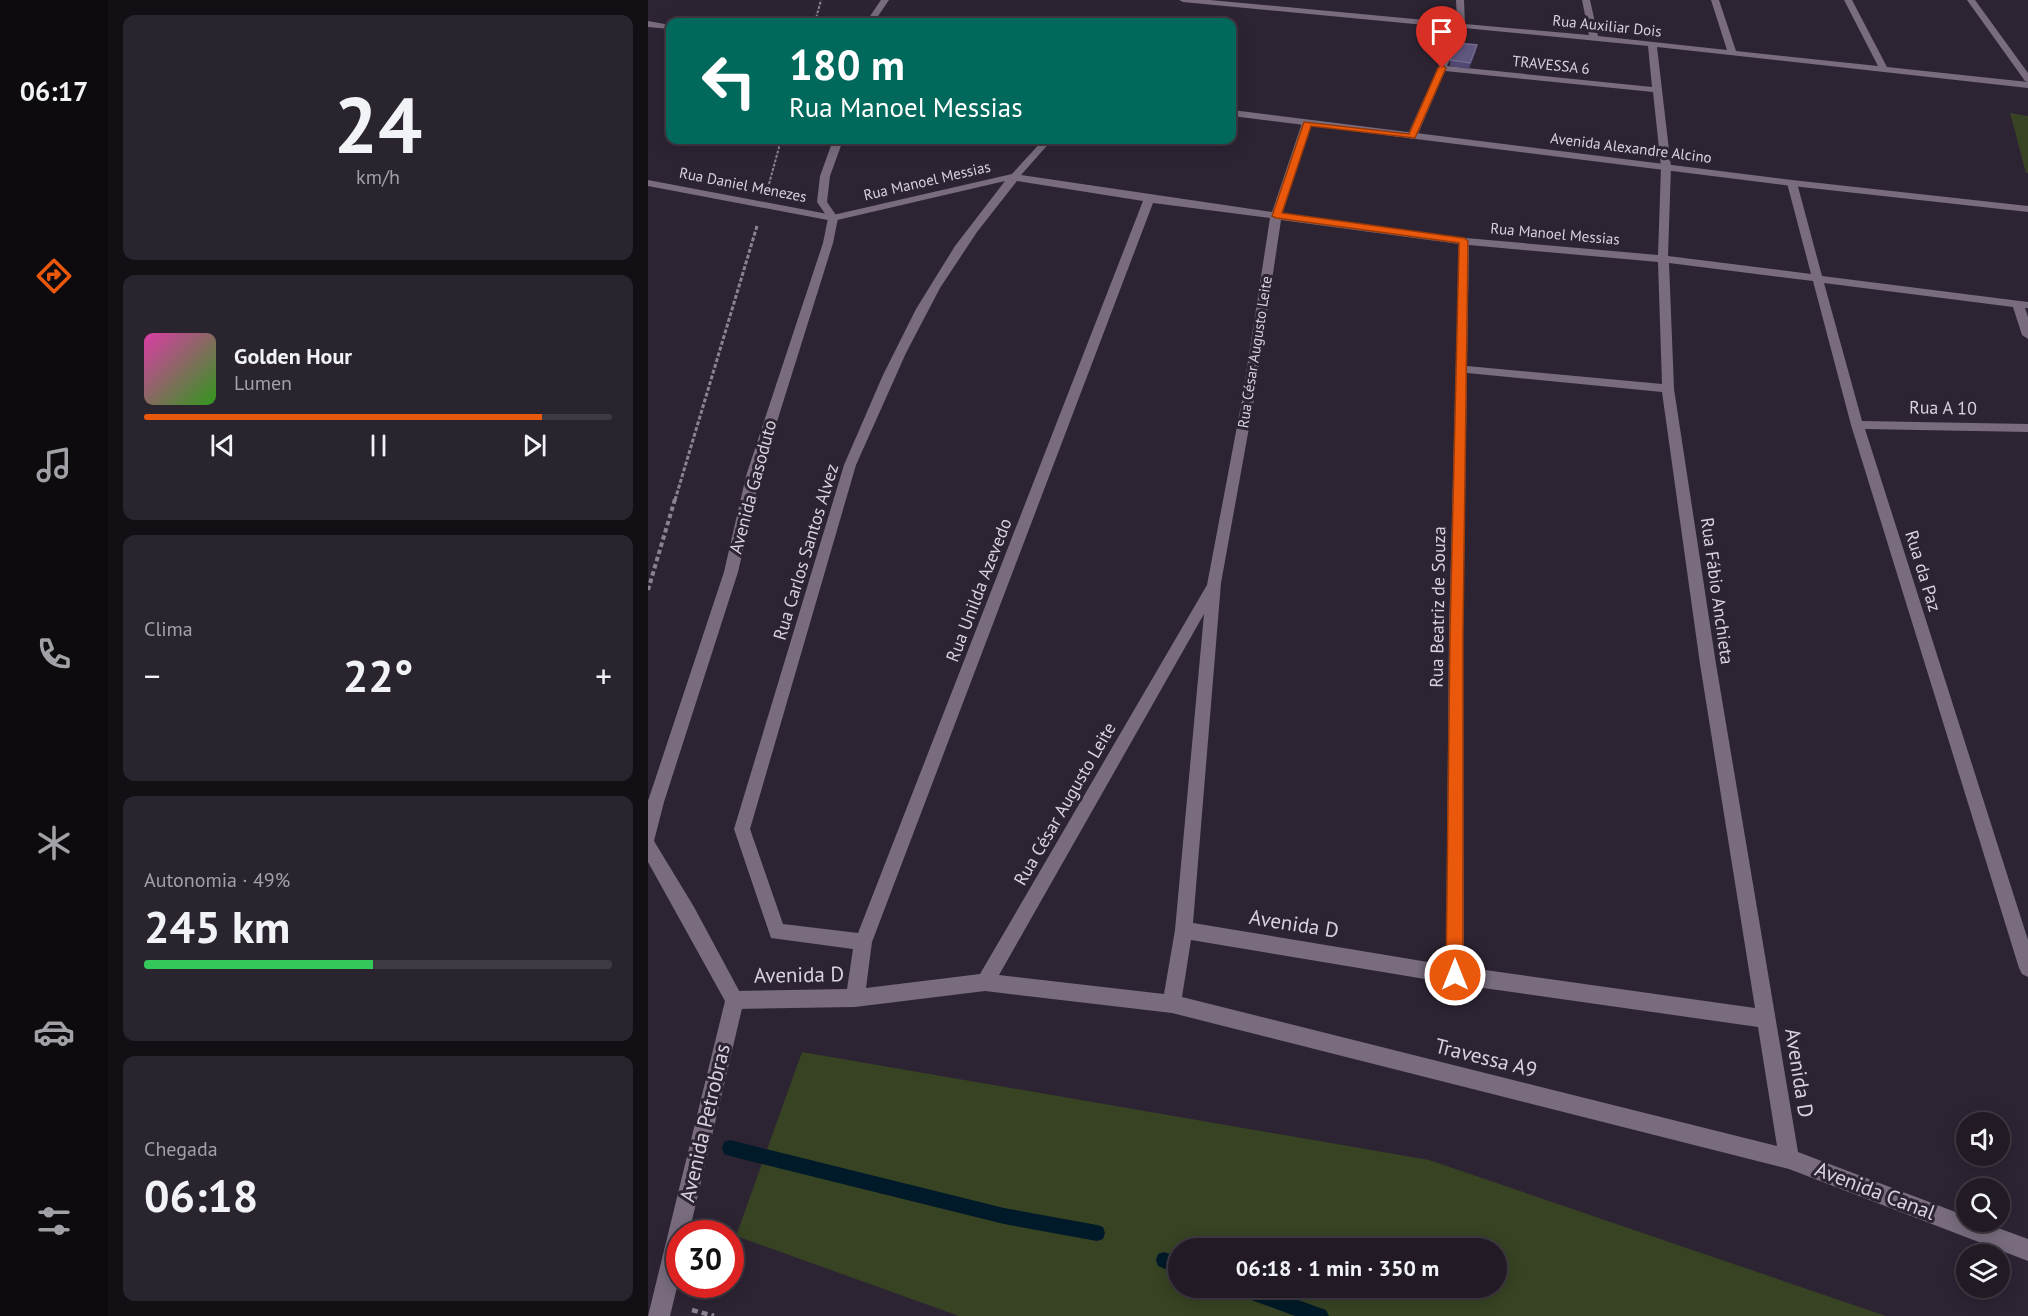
<!DOCTYPE html>
<html lang="pt">
<head>
<meta charset="utf-8">
<style>
  :root { --surface:#221b26; --page:#2a242e; --text:#f1f3f6; --muted:#a2a1a7; --line:#3f3943; --accent:#ea580c }
  body { margin:0; font-family:"PT Sans",sans-serif; background:var(--page); color:var(--text); height:100vh; display:flex; flex-direction:column; font-size:22px; white-space:nowrap }
  * { box-sizing:border-box; margin:0 }
  p { font-size:20px; color:var(--muted) }
  .icon { flex:none; width:33px; height:33px; fill:none; stroke:currentColor; stroke-width:2; stroke-linecap:round; stroke-linejoin:round }
  .map { position:relative; flex:1; overflow:hidden }
  .panel { display:flex; flex-direction:column; gap:15px; padding:15px; background:#130f15; width:540px }
  .panel>* { flex:none }
  .top-card { position:absolute; left:18px; top:18px; width:570px; height:126px; border-radius:12px; box-shadow:0 3px 15px #0003,0 0 0 2px var(--line); background:#00695c; color:#fff; overflow:hidden }
  .controls { position:absolute; left:1308px; top:1112px; display:grid; gap:12px }
  .controls a { display:grid; place-items:center; width:54px; height:54px; border-radius:50%; background:var(--surface); box-shadow:0 3px 15px #0003,0 0 0 2px var(--line); font-size:30px }
  .speed { position:absolute; left:18px; top:1220px; display:flex; gap:12px; font-size:30px; font-weight:700; text-align:center }
  .speed>* { display:grid; place-content:center; width:78px; height:78px; border-radius:50%; background:var(--surface); box-shadow:0 3px 15px #0003,0 0 0 2px var(--line); line-height:1 }
  .speed .limit { border:9px solid #d22; background:#fff; color:#111 }
  .pin { position:absolute; display:grid; place-items:center; width:51px; height:51px; color:#fff; margin:-62px -26px; border-radius:50% 50% 50% 0; rotate:-45deg; box-shadow:0 0 6px #0007 }
  .pin .icon { rotate:45deg }
  .me { position:absolute; width:66px; margin:-33px; rotate:0deg; stroke-linejoin:round; filter:drop-shadow(0 0 4px #0008) }
  .turn { display:flex; align-items:center; gap:21px; height:126px; padding:0 24px; font-size:27px }
  .turn .icon { width:78px; height:78px; stroke-width:2.5 }
  .turn b { display:block; font-size:42px; line-height:51px }
  .big { font-size:45px; font-weight:600; line-height:1.1 }
  .panel .tile { flex:1; display:flex; flex-direction:column; justify-content:center; gap:9px; min-width:0; padding:0 21px; border-radius:12px; background:var(--page) }
  .panel .dial { align-items:center; gap:0 }
  .dial b { font-size:78px; line-height:1 }
  .song { display:flex; align-items:center; gap:18px }
  .cover { width:72px; height:72px; border-radius:9px; background:linear-gradient(135deg,hsl(320 70% 55%),hsl(110 70% 35%)) }
  .played { height:6px; border-radius:3px; background:linear-gradient(90deg,var(--accent) 85%,var(--line) 85%) }
  .keys { display:flex; justify-content:space-around; direction:ltr }
  .heat { display:flex; justify-content:space-between; align-items:center; font-size:33px; direction:ltr }
  .charge { height:9px; border-radius:4px; background:linear-gradient(90deg,#34c759 49%,var(--line) 0) }
  .trip { position:absolute; left:520px; top:1238px; width:339px; height:60px; border-radius:30px; background:var(--surface); box-shadow:0 3px 15px #0003,0 0 0 2px var(--line); font-weight:600; line-height:60px; text-align:center }
  main { display:flex; flex:1; min-height:0 }
  .tab-bar { display:flex; flex-direction:column; width:108px; justify-content:space-around; align-items:center; background:#0e0b0f; color:var(--muted) }
  .tab-bar .icon { width:42px; height:42px }
  .tab-bar .active { color:var(--accent) }
  .tab-bar b { font-size:27px; color:var(--text) }
  .map>svg:first-child { display:block }
  .green { fill:#374323; fill-rule:evenodd }
  .lines { fill:none; stroke-linecap:round; stroke-linejoin:round }
  .stream { fill:#001a29; fill-rule:evenodd }
  .path-far3 { stroke:#8a828f; stroke-width:2; stroke-dasharray:3 1.5; stroke-linecap:butt }
  .path-far2 { stroke:#8a828f; stroke-width:3; stroke-dasharray:4 2; stroke-linecap:butt }
  .path-far1 { stroke:#8a828f; stroke-width:4; stroke-dasharray:4.5 3; stroke-linecap:butt }
  .path { stroke:#8a828f; stroke-width:4.5; stroke-dasharray:6 4; stroke-linecap:butt }
  .lane { fill:#786c7e; fill-rule:evenodd }
  .street { fill:#786c7e; fill-rule:evenodd }
  .secondary { fill:#786c7e; fill-rule:evenodd }
  .wall { fill:#514874 }
  .shaded-wall { fill:#3d3455 }
  .building { fill:#60577f; stroke:#726a8e; stroke-width:1.5 }
  .route { fill:#ea580c; stroke:#983908; stroke-width:1.5 }
  .labels { text-anchor:middle; stroke-width:6; stroke-linejoin:round; paint-order:stroke }
  .far-street-label { font-size:15px; fill:#d8d2dc; stroke:#2d2433 }
  .street-label { font-size:18px; fill:#d8d2dc; stroke:#2d2433 }
  .near-street-label { font-size:21px; fill:#d8d2dc; stroke:#2d2433 }
</style>
</head>
<body>
<main>
<nav class="tab-bar">
<b>06:17</b>
<svg class="icon active" aria-label="directions" viewBox="0 0 24 24"><path d="M12 3l9 9-9 9-9-9zM9 14v-3h6M13 9l2 2-2 2"/></svg>
<svg class="icon" aria-label="music" viewBox="0 0 24 24"><path d="M9 18V5l10-2v13"/><circle cx="6" cy="18" r="3"/><circle cx="16" cy="16" r="3"/></svg>
<svg class="icon" aria-label="phone" viewBox="0 0 24 24"><path d="M5 4h4l2 5-3 2q2 4 5 5l2-3 5 2v4C11 20 4 13 5 4z"/></svg>
<svg class="icon" aria-label="climate" viewBox="0 0 24 24"><path d="M12 3v18M4 7l16 10M4 17L20 7"/></svg>
<svg class="icon" aria-label="car" viewBox="0 0 24 24"><path d="M5 17H2v-5l4-1 3-4h7l3 4 3 1v5h-3M9 17h6M6 11h13"/><circle cx="7" cy="17" r="2"/><circle cx="17" cy="17" r="2"/></svg>
<svg class="icon" aria-label="filters" viewBox="0 0 24 24"><path d="M4 7h16M4 17h16"/><circle cx="9" cy="7" r="2"/><circle cx="15" cy="17" r="2"/></svg>
</nav>
<section class="panel">
<div class="tile dial"><b>24</b><p>km/h</p></div>
<div class="tile">
<div class="song"><i class="cover"></i><div><b>Golden Hour</b><p>Lumen</p></div></div>
<div class="played"></div>
<div class="keys"><svg class="icon" aria-label="previous" viewBox="0 0 24 24"><path d="M18 5L8 12l10 7zM5 5v14"/></svg><svg class="icon" aria-label="pause" viewBox="0 0 24 24"><path d="M8 5v14M16 5v14"/></svg><svg class="icon" aria-label="next" viewBox="0 0 24 24"><path d="M6 5l10 7-10 7zM19 5v14"/></svg></div>
</div>
<div class="tile"><p>Clima</p>
<div class="heat"><a>−</a><b class="big">22°</b><a>+</a></div>
</div>
<div class="tile"><p>Autonomia · 49%</p><b class="big">245 km</b><div class="charge"></div></div>
<div class="tile"><p>Chegada</p><b class="big">06:18</b></div>
</section>
<div class="map">
<svg width="1380" height="1316" viewBox="0 0 1380 1316">
  <rect width="100%" height="100%" fill="#2d2433"/>
  <!-- green -->
  <path class="green" d="M1362,113L1380,116V173H1378Z
    M154,1052L781,1160L1238,1316H311L88,1236ZM531,1248H849V1287H531Z"/>
  <g class="lines">
    <!-- stream -->
    <path class="stream" d="M82,1140L356,1208L449,1225L455,1227L457,1233L455,1239L449,1241L356,1224L82,1156L76,1154L74,1148L76,1142Z
      M516,1252L531,1257V1275L510,1266L508,1260L510,1254Z
      M581,1287H614L678,1310L681,1316H647L584,1293Z"/>
    <!-- path-far3 -->
    <path class="path-far3" d="M167,22L173,0
      M121,184L133,140"/>
    <!-- path-far2 -->
    <path class="path-far2" d="M27,500L109,226"/>
    <!-- path-far1 -->
    <path class="path-far1" d="M0,590L27,499"/>
    <!-- path -->
    <path class="path" d="M44,1310L66,1316"/>
    <!-- lane -->
    <path class="lane" d="M336,16L365,17L375,22L333,21L332,19Z"/>
    <!-- street -->
    <path class="street" d="M233,0H241L226,22H218Z
      M531,0H562L809,23L808,0H816L817,24L941,35L934,0H942L950,36L1079,50L1063,0H1071L1088,51L1230,66L1196,0H1204L1239,67L1380,82V88L1009,47L1023,167L1020,256L1163,274L1139,183L1144,180L1149,183L1174,276L1380,302V308H1377L1380,317V339L1374,335L1365,307L1176,283L1214,421L1380,424V432L1217,429L1380,940V977L1374,974L1371,968L1203,425L1165,281L1021,263L1026,389L1068,664L1150,1152L1318,1216V1221H1331L1380,1239V1261L1141,1169L524,1013L337,991L207,1007L87,1009L80,1006L78,1000L80,994L87,991L199,989L205,949L123,938L86,829L196,465L235,375L268,309L307,246L357,181L185,221L0,186V180L185,215L364,174L395,140H404L373,175L624,212L654,123L659,120L664,123L634,214L806,237L1010,255L1013,167L1005,92L797,71L769,136L764,139L759,136L808,28L535,2ZM816,28L1000,46L1004,87L799,66ZM369,181L495,201L210,933L135,924L102,829L208,465L258,353L292,288L329,232ZM505,203L622,218L594,400L559,585L332,974L218,988L224,942ZM633,220L811,244L801,632L798,965L545,923L573,583L606,400ZM821,245L1010,262L1014,384L819,366ZM819,373L1014,392L1052,664L1107,1008L816,967L815,632ZM556,614L527,930L516,994L351,975ZM543,940L807,984L1110,1027L1129,1146L534,997Z
      M1319,0H1327L1380,73V82L1377,81Z"/>
    <!-- secondary -->
    <path class="secondary" d="M0,21L22,25V29L0,27Z
      M584,110L1144,180L1380,206V212L1144,186L584,116Z
      M185,140H195L182,176L179,202L190,218L185,243L112,476L90,572L16,802L6,841L46,907L96,1000L41,1233H32V1275L22,1316H0L77,1001L0,862V801L76,572L98,476L175,243L180,218L169,202L172,176Z"/>
  </g>
  <!-- wall -->
  <path class="wall" d="M828,51L821,69L802,66V60Z"/>
  <!-- shaded-wall -->
  <path class="shaded-wall" d="M829,45L828,51L821,69L822,63Z"/>
  <!-- building -->
  <path class="building" d="M810,43L829,45L822,63L802,60Z"/>
  <!-- route -->
  <path class="route" d="M794,65L798,68L767,138L663,126L634,213L816,238L820,241L815,632V975L812,980L807,983L801,980L798,975L802,632L811,243L628,218L624,216L656,122L761,134L790,68Z"/>
  <g class="labels">
    <!-- far-street labels -->
    <g class="far-street-label">
      <text transform="translate(959 26) rotate(6)" y="5">Rua Auxiliar Dois</text>
      <text transform="translate(903 65) rotate(6)" y="5">TRAVESSA 6</text>
      <text transform="translate(983 148) rotate(7)" y="5">Avenida Alexandre Alcino</text>
      <text transform="translate(279 181) rotate(-13)" y="5">Rua Manoel Messias</text>
      <text transform="translate(95 185) rotate(11)" y="5">Rua Daniel Menezes</text>
      <text transform="translate(907 234) rotate(5)" y="5">Rua Manoel Messias</text>
      <text transform="translate(607 352) rotate(-81)" y="5">Rua César Augusto Leite</text>
    </g>
    <!-- street labels -->
    <g class="street-label">
      <text transform="translate(1295 408) rotate(1)" y="6">Rua A 10</text>
      <text transform="translate(105 487) rotate(-75)" y="6">Avenida Gasoduto</text>
      <text transform="translate(158 552) rotate(-73)" y="6">Rua Carlos Santos Alvez</text>
      <text transform="translate(1275 571) rotate(73)" y="6">Rua da Paz</text>
      <text transform="translate(331 590) rotate(-69)" y="6">Rua Unilda Azevedo</text>
      <text transform="translate(1069 591) rotate(82)" y="6">Rua Fábio Anchieta</text>
      <text transform="translate(790 607) rotate(-89)" y="6">Rua Beatriz de Souza</text>
      <text transform="translate(417 804) rotate(-60)" y="6">Rua César Augusto Leite</text>
    </g>
    <!-- near-street labels -->
    <g class="near-street-label">
      <text transform="translate(646 924) rotate(9)" y="7">Avenida D</text>
      <text transform="translate(151 975) rotate(-1)" y="7">Avenida D</text>
      <text transform="translate(838 1058) rotate(14)" y="7">Travessa A9</text>
      <text transform="translate(1151 1073) rotate(81)" y="7">Avenida D</text>
      <text transform="translate(57 1123) rotate(-77)" y="7">Avenida Petrobras</text>
      <text transform="translate(1227 1191) rotate(21)" y="7">Avenida Canal</text>
    </g>
  </g>
</svg>
<div class="controls">
<a><svg class="icon" aria-label="sound" viewBox="0 0 24 24"><path d="M4 9h4l5-4v14l-5-4H4zM17 9q2 3 0 6"/></svg></a>
<a><svg class="icon" aria-label="search" viewBox="0 0 24 24"><circle cx="10" cy="10" r="6"/><path d="M15 15l6 6"/></svg></a>
<a><svg class="icon" aria-label="layers" viewBox="0 0 24 24"><path d="M12 4l9 5-9 5-9-5zM3 14l9 5 9-5"/></svg></a>
</div>
<div class="speed"><div class="limit">30</div></div>
<div class="pin" style="left:794px;top:68px;background:#d93025"><svg class="icon" aria-label="arrive" viewBox="0 0 24 24"><path d="M6 21V4h12l-3 4 3 4H6"/></svg></div>
<svg class="me" style="left:807px;top:975px" viewBox="-20 -20 40 40"><circle r="17" fill="#ea580c" stroke="#fff" stroke-width="3"/><path d="M0-11L8 9 0 5-8 9z" fill="#fff"/></svg>
<div class="trip">06:18 · 1 min · 350 m</div>
<div class="top-card">
<div class="turn"><svg class="icon" aria-label="left" viewBox="0 0 24 24"><path d="M17 20v-9H6M10 6l-5 5 5 5"/></svg><div><b>180 m</b>Rua Manoel Messias</div></div>
</div>
</div>
</main>
</body>
</html>
